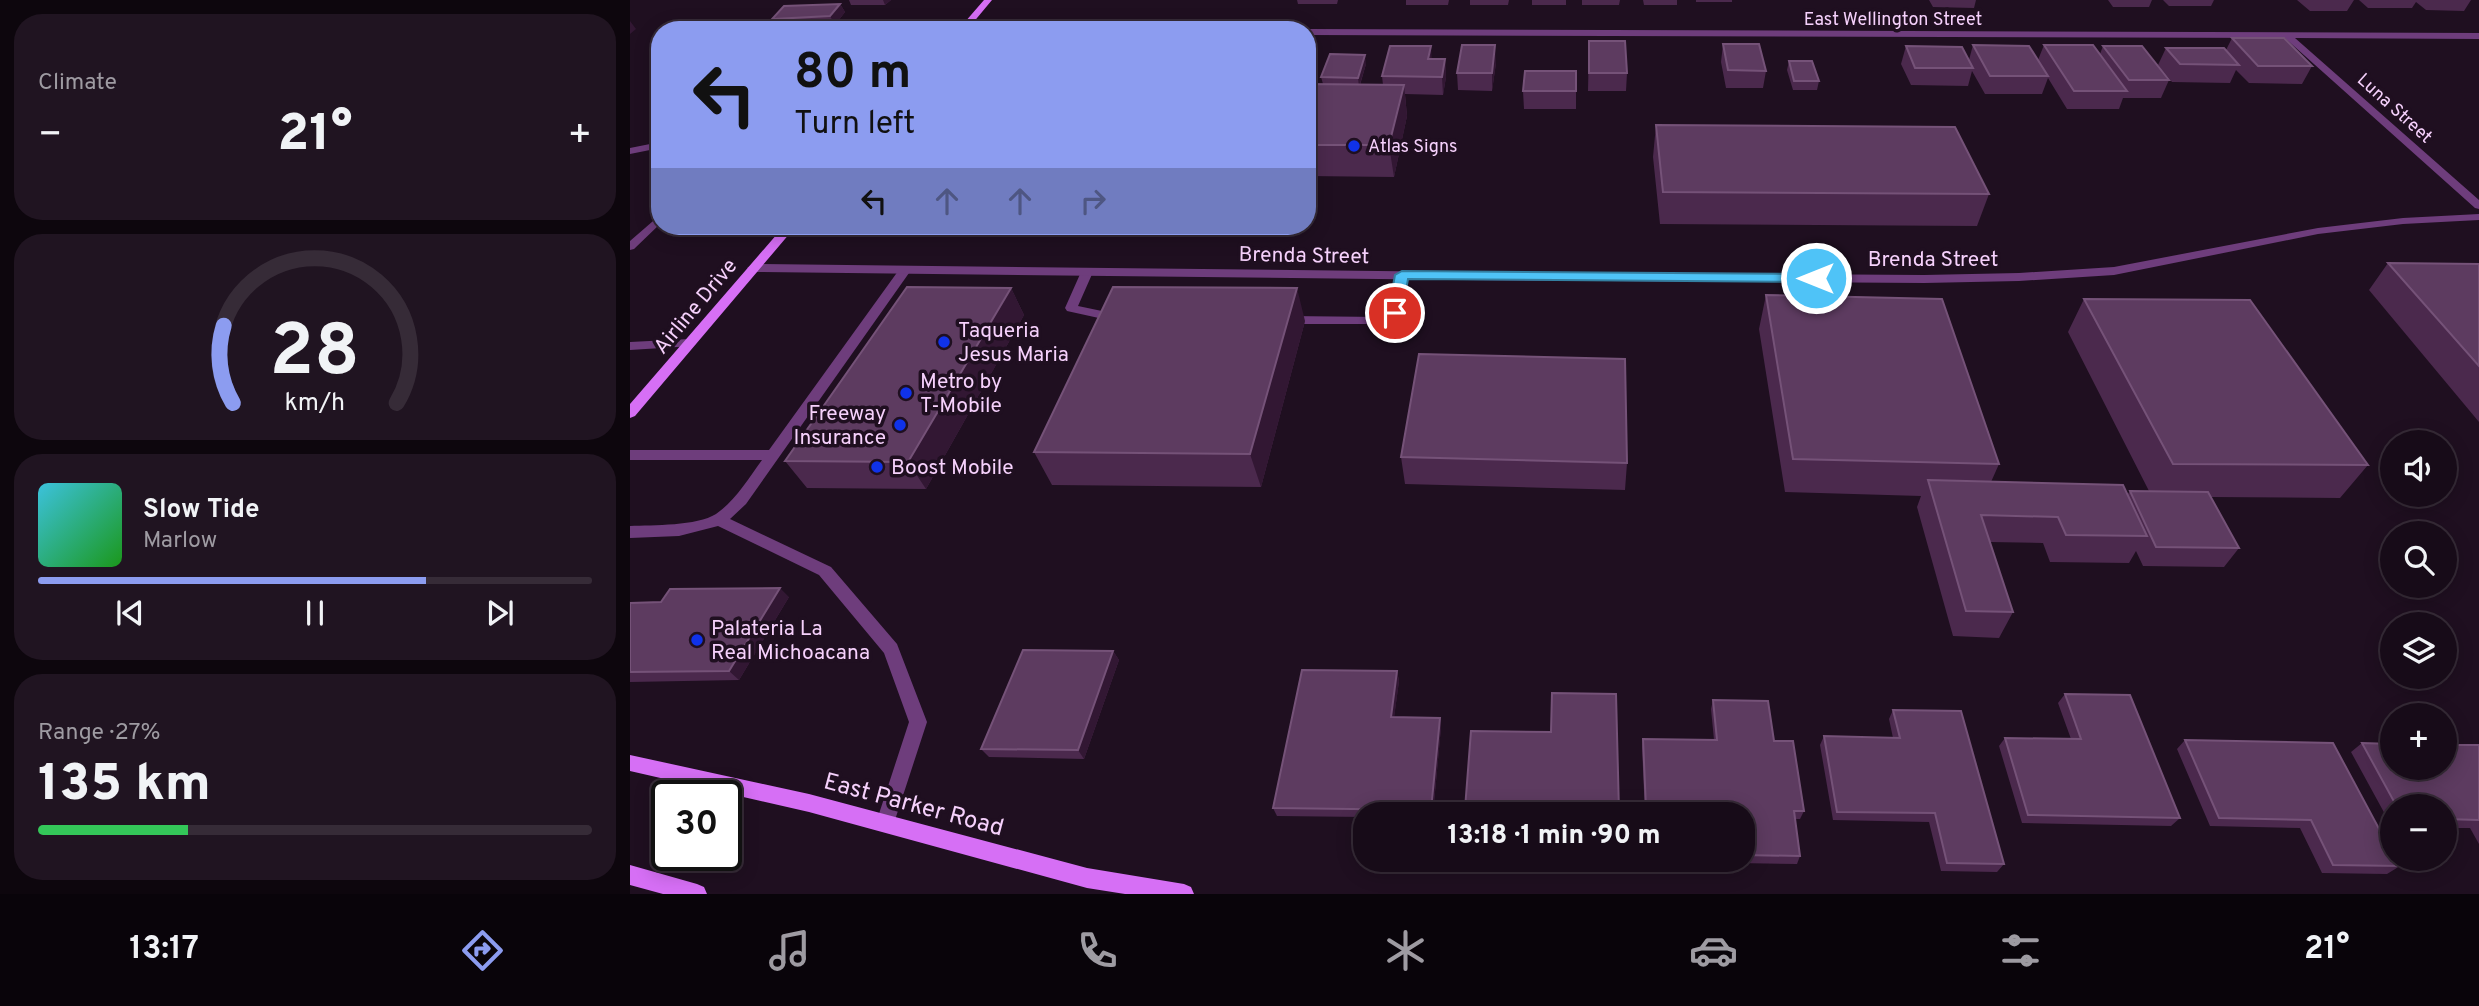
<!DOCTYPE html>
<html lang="en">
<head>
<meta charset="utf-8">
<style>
  :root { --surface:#170b18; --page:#201421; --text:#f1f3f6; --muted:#9e9ba2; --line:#362b37; --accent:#8c9cf0 }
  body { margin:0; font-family:Overpass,sans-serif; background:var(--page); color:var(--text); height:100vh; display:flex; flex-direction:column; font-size:26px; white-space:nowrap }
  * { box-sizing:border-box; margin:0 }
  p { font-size:23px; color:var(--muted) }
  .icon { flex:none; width:38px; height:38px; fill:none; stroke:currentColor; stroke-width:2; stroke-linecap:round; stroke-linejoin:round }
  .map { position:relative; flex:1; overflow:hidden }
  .panel { display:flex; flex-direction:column; gap:14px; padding:14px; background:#0d060d; width:630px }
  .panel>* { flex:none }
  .top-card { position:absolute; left:21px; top:21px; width:665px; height:214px; border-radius:28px; box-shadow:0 4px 18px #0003,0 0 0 2px var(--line); background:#8c9cf0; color:#111; overflow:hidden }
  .tools { position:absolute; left:1750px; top:430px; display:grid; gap:14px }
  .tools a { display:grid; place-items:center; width:77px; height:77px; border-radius:50%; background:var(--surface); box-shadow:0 4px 18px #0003,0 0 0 2px var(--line); font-size:35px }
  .speed { position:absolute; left:21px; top:780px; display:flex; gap:14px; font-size:35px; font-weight:700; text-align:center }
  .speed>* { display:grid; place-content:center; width:91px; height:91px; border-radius:50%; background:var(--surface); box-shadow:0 4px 18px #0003,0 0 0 2px var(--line); line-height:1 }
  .speed .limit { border:4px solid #111; border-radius:10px; background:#fff; color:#111 }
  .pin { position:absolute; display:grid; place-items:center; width:60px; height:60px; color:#fff; margin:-30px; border:4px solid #fff; border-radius:50%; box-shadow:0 2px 7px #0007 }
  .me { position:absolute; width:77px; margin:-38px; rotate:270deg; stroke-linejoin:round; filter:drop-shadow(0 0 5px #0008) }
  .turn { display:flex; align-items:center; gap:24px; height:147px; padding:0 28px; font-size:32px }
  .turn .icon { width:91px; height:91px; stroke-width:2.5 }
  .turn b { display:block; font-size:49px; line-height:60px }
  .lanes { display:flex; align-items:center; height:66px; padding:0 28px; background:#0003; justify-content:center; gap:35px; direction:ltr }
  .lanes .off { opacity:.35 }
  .big { font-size:52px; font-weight:800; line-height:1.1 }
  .panel .tile { flex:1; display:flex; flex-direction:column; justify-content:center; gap:10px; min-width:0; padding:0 24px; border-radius:28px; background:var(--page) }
  .panel .dial { align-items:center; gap:0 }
  .dial svg { height:182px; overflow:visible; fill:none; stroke:var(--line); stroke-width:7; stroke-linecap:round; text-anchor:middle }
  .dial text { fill:var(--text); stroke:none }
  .song { display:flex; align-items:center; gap:21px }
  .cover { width:84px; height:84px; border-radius:10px; background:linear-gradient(135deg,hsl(190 70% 55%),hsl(120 70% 35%)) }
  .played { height:7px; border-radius:4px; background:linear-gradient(90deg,var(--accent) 70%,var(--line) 70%) }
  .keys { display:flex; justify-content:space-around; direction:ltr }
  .heat { display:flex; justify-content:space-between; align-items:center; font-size:38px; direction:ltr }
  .charge { height:10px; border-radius:5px; background:linear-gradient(90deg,#34c759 27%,var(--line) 0) }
  .trip { position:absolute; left:723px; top:802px; width:402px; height:70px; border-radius:28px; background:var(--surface); box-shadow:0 4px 18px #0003,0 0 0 2px var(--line); font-weight:800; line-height:70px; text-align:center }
  .tab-bar { display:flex; height:112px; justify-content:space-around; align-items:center; background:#09040a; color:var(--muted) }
  .tab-bar .icon { width:49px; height:49px }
  .tab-bar .active { color:var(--accent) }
  .tab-bar b { font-size:32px; color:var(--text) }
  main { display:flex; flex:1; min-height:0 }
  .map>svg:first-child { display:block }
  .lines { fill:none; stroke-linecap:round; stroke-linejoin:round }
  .lane { fill:#6e3d7c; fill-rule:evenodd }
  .street { fill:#6e3d7c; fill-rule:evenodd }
  .secondary { fill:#d66ff5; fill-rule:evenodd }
  .wall { fill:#4b294d }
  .shaded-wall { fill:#321733 }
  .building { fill:#5d3b60; stroke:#755278; stroke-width:2 }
  .route { fill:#4fc3f7; stroke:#337fa1; stroke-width:2 }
  .poi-dot { fill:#1032e9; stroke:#1f0f20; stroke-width:2.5 }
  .labels { text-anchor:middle; stroke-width:7; stroke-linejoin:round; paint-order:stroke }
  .far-street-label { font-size:18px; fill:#f6d1fc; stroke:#1f0f20 }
  .far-poi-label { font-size:18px; fill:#f6d1fc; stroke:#1f0f20; text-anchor:start }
  .street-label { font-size:21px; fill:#f6d1fc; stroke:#1f0f20 }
  .poi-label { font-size:21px; fill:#f6d1fc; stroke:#1f0f20; text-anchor:start }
  .near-street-label { font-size:24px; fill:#f6d1fc; stroke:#1f0f20 }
</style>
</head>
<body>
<main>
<section class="panel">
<div class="tile"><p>Climate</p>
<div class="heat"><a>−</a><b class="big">21°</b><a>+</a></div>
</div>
<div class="tile dial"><svg viewBox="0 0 100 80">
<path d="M14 69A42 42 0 1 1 86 69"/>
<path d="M14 69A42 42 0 0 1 10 35" stroke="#8c9cf0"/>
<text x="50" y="56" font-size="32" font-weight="700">28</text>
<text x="50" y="72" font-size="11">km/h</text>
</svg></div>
<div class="tile">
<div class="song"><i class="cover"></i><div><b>Slow Tide</b><p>Marlow</p></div></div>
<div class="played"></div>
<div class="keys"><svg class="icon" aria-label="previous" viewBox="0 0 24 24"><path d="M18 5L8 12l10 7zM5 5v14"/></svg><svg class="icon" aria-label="pause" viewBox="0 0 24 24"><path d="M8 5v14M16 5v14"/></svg><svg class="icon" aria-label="next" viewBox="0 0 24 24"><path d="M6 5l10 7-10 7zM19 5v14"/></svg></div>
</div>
<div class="tile"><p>Range · 27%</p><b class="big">135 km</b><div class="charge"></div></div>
</section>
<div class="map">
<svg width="1849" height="894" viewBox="0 0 1849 894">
  <rect width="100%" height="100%" fill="#1f0f20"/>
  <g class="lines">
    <!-- lane -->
    <path class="lane" d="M30,142V148L0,154V148Z
      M30,215V224L4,249L0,250V241Z
      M275,266L279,267V273L116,504L100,519L201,567L267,644L297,722L264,823L262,830L255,832L248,830L246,823L279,722L254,653L189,575L88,526L49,536L0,538V526C23,525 67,526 86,514C105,501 118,479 132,460H0V450H139L271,267Z
      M457,268L463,272L448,306L491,315L493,318L491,321L487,322L437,311L435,308L451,272Z
      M772,271L778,275L771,313L759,324H657L651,320L657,316L752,317L759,311L766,275Z
      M59,339L63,340L65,343L63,346L0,350V342Z"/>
    <!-- street -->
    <path class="street" d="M333,25L417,26L421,29L330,30V26Z
      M677,29L1849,33V39L1665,38L1849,200V209L1845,208L1655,38L677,35Z
      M1849,214V220L1773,224L1688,234L1484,275L1389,281L1294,283L835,280L123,272L117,268L123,264L835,272L1294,275L1389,273L1484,267L1688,228L1773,218Z"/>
    <!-- secondary -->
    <path class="secondary" d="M354,0H362L337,30H328Z
      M154,226H166L5,416L0,418V404Z
      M0,755L179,794L457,868L554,884L561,887L564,894H495L457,888L179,812L0,771Z
      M0,865L67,884L74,887L77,894H33L0,885Z"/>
  </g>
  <!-- wall -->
  <path class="wall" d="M219,0H261L255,5H221Z
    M667,0H708L707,4H668Z
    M776,0H819L818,5H776Z
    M840,0H879L878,5H840Z
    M902,0H936V5H902Z
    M952,0H990L989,5H952Z
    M1013,0H1047V5H1014Z
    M1066,0H1102V2H1066Z
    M1299,0H1346L1344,8L1303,7Z
    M1478,0H1522L1519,7H1483Z
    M1533,0H1584L1581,6H1539Z
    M1667,0H1724L1717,11H1680Z
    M1729,0H1841L1834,11L1796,10L1786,2L1782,8H1738Z
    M210,4L215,12L205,25L148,28L142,19Z
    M1602,38L1682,66L1672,84L1619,83L1606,70L1600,83L1542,82L1528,65L1536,48L1596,50Z
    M959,41L997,73L996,91H958Z
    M1093,44L1136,71L1133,88H1096L1091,62Z
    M1343,45L1408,60L1414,45L1470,54L1473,46L1539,80L1531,98H1493L1489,109H1437L1418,78L1412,94H1355L1342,71L1338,86L1281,85L1271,64L1276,46L1339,60Z
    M802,59H815L816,77L813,95L775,94L777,116L764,177L677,176V84H693L691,77L736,64L730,85H753L752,76Z
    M1159,61L1189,81L1187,90H1163L1157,70Z
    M866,63L862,91L828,90L827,73Z
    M946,71V109H894L893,91Z
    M1026,125L1359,194L1347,226L1030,224L1023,157Z
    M1758,263L1849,264V422L1739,290Z
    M381,288L394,315L296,489L177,488L155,461Z
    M1136,295L1369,464L1361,482L1497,495L1500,491H1519L1438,332L1454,299L1738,465L1710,498L1581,497L1609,548L1594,567L1513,566L1506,551L1499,563L1420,562L1413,543L1360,542L1383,612L1369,638L1323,636L1287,507L1291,496L1155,492L1129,329Z
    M675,321L631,487L422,485L404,452Z
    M771,457L997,463L995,490L775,484Z
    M159,597L109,680L0,682V603Z
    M483,651L489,660L454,759L359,757L351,749Z
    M767,671L769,681L764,717L811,727L803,814H735V817L647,816L643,808Z
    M986,694L989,814H835V809L921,732Z
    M1435,694L1550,818L1541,826L1392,823L1369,746L1375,738L1441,739L1428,703Z
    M1083,700L1144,741L1174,811L1170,819H1165L1170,856L1167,864L1107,863V859H1113V814H1015L1012,747L1013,739L1084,740L1081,709Z
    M1263,710L1374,864L1367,872L1311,871L1299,822L1203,820L1190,745L1194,736L1263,738L1259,719Z
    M1555,740L1770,866L1757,874L1692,873L1670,828L1580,826L1547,749Z
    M1732,743L1849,745V844L1840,828H1815V807H1762V827L1721,752Z"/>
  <!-- shaded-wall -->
  <path class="shaded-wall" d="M253,0H261L255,5Z
    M210,4L215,12L205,25L200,16Z
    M0,21L6,29L0,34Z
    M464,21L467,30H458Z
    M865,45L866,63L862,91V73Z
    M801,46L802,64L798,59Z
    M735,55L736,64L729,87L728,78Z
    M815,59L816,77L813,95L812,77Z
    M774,85L777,116L764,177L759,145Z
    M381,288L394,315L296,489L278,462Z
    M667,288L675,321L631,487L620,454Z
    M150,588L159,597L109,680L99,671Z
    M483,651L489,660L454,759L448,750Z
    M767,671L769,681L763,726L761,717Z
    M810,718L811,727L803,814H802L801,810Z"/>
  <!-- building -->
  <path class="building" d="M210,4L200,16L142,19L154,6Z
    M405,21H464L458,30H399Z
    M1602,38H1654L1682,66H1628Z
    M959,41H995L997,73H959Z
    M1093,44H1129L1136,71L1098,70Z
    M832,45H865L862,73H827Z
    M1343,45L1399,46L1418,76H1360Z
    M1414,45H1463L1497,91H1444Z
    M760,46H801L798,59H815L812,77L752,76Z
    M1276,46L1332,47L1343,68H1285Z
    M1473,46H1512L1539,80H1499Z
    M1536,48H1594L1609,65L1550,64Z
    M700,54L735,55L728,78L691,77Z
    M1159,61H1182L1189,81H1164Z
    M895,71H946V91H893Z
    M677,84L774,85L759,145H677Z
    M1026,125L1325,127L1359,194L1033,192Z
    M1758,263L1849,264V366Z
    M277,287L381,288L278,462L155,461Z
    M483,287L667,288L620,454L404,452Z
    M1136,295L1312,299L1369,464L1163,459Z
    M1454,299L1620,300L1738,465L1543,464Z
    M789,354L995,359L997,463L771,457Z
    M1298,480L1493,485L1517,536L1436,535L1428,517L1351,515L1383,612L1336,611Z
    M1500,491L1578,492L1609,548L1526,547Z
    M150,588L99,671L0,672V603L31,602L40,589Z
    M393,650L483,651L448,750L351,749Z
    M672,670L767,671L761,717L810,718L801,810L643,808Z
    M922,693L986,694L989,812L835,809L841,731L921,732Z
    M1435,694L1500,695L1550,818L1398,815L1375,738L1451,739Z
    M1083,700L1138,701L1144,741H1163L1174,811H1164L1170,856L1113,855V814H1106L1105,810L1016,808L1013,739L1087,740Z
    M1263,710L1331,711L1374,864L1317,863L1305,813L1207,812L1194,736L1270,738Z
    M1555,740L1703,743L1762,853V859H1766L1770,866L1703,865L1681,820L1589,818Z
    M1732,743L1762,744V768H1815V745H1849V820L1815,819V807H1767Z"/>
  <!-- route -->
  <path class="route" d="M772,271L1186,274L1192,278L1186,282L778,279L772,313L765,318L758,313L765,275Z"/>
  <!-- markers -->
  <g class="poi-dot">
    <circle cx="724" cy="146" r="7"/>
    <circle cx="314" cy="342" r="7"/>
    <circle cx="276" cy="393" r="7"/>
    <circle cx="270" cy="425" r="7"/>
    <circle cx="247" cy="467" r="7"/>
    <circle cx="67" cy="640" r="7"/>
  </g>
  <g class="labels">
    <!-- far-street labels -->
    <g class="far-street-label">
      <text x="1263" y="25">East Wellington Street</text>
      <text transform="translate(1765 108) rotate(42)" y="6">Luna Street</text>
    </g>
    <!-- far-poi labels -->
    <g class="far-poi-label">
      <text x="738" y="152">Atlas Signs</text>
    </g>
    <!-- street labels -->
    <g class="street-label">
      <text transform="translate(674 255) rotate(1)" y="7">Brenda Street</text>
      <text x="1303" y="266">Brenda Street</text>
      <text transform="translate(65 306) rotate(-50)" y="7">Airline Drive</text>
    </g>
    <!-- poi labels -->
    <g class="poi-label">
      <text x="328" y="337">Taqueria<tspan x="328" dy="24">Jesus Maria</tspan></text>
      <text x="290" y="388">Metro by<tspan x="290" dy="24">T-Mobile</tspan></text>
      <text x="256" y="420" text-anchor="end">Freeway<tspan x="256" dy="24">Insurance</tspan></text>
      <text x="261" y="474">Boost Mobile</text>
      <text x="81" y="635">Palateria La<tspan x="81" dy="24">Real Michoacana</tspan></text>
    </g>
    <!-- near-street labels -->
    <g class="near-street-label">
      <text transform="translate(284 804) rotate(15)" y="8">East Parker Road</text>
    </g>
  </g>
</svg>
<div class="tools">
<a><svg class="icon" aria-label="sound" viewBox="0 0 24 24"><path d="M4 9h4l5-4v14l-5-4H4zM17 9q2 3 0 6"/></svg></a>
<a><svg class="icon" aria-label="search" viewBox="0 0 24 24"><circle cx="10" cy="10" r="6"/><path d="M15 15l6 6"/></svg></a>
<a><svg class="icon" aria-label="layers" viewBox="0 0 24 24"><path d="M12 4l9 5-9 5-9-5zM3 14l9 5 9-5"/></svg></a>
<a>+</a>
<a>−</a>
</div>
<div class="speed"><div class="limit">30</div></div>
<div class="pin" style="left:765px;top:313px;background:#d93025"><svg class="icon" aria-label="arrive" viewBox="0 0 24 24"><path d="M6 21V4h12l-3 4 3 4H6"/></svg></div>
<svg class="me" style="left:1186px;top:278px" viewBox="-20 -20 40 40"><circle r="17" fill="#4fc3f7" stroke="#fff" stroke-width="3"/><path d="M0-11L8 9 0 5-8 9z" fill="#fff"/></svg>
<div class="trip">13:18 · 1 min · 90 m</div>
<div class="top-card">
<div class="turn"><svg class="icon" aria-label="left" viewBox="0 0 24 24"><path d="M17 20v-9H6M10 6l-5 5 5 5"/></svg><div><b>80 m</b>Turn left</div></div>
<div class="lanes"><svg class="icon" aria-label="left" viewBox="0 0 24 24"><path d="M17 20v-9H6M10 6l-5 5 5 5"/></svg><svg class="icon off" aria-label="ahead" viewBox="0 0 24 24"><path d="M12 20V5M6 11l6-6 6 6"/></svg><svg class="icon off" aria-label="ahead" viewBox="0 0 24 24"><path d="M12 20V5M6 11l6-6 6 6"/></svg><svg class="icon off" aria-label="right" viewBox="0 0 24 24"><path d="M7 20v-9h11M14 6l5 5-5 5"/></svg></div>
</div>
</div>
</main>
<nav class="tab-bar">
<b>13:17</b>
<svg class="icon active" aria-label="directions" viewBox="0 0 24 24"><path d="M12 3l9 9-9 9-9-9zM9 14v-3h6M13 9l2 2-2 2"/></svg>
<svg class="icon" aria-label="music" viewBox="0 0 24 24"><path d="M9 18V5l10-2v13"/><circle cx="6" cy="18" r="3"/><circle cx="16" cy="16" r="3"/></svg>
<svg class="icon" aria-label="phone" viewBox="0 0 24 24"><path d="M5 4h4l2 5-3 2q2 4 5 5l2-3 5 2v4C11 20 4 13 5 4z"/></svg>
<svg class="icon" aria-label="climate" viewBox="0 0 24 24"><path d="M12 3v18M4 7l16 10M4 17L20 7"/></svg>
<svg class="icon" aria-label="car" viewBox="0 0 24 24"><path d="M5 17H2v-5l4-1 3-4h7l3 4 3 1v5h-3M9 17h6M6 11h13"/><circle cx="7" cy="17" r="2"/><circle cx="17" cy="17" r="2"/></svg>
<svg class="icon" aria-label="filters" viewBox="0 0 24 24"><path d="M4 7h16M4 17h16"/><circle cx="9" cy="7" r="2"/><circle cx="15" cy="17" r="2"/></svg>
<b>21°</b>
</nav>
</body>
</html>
